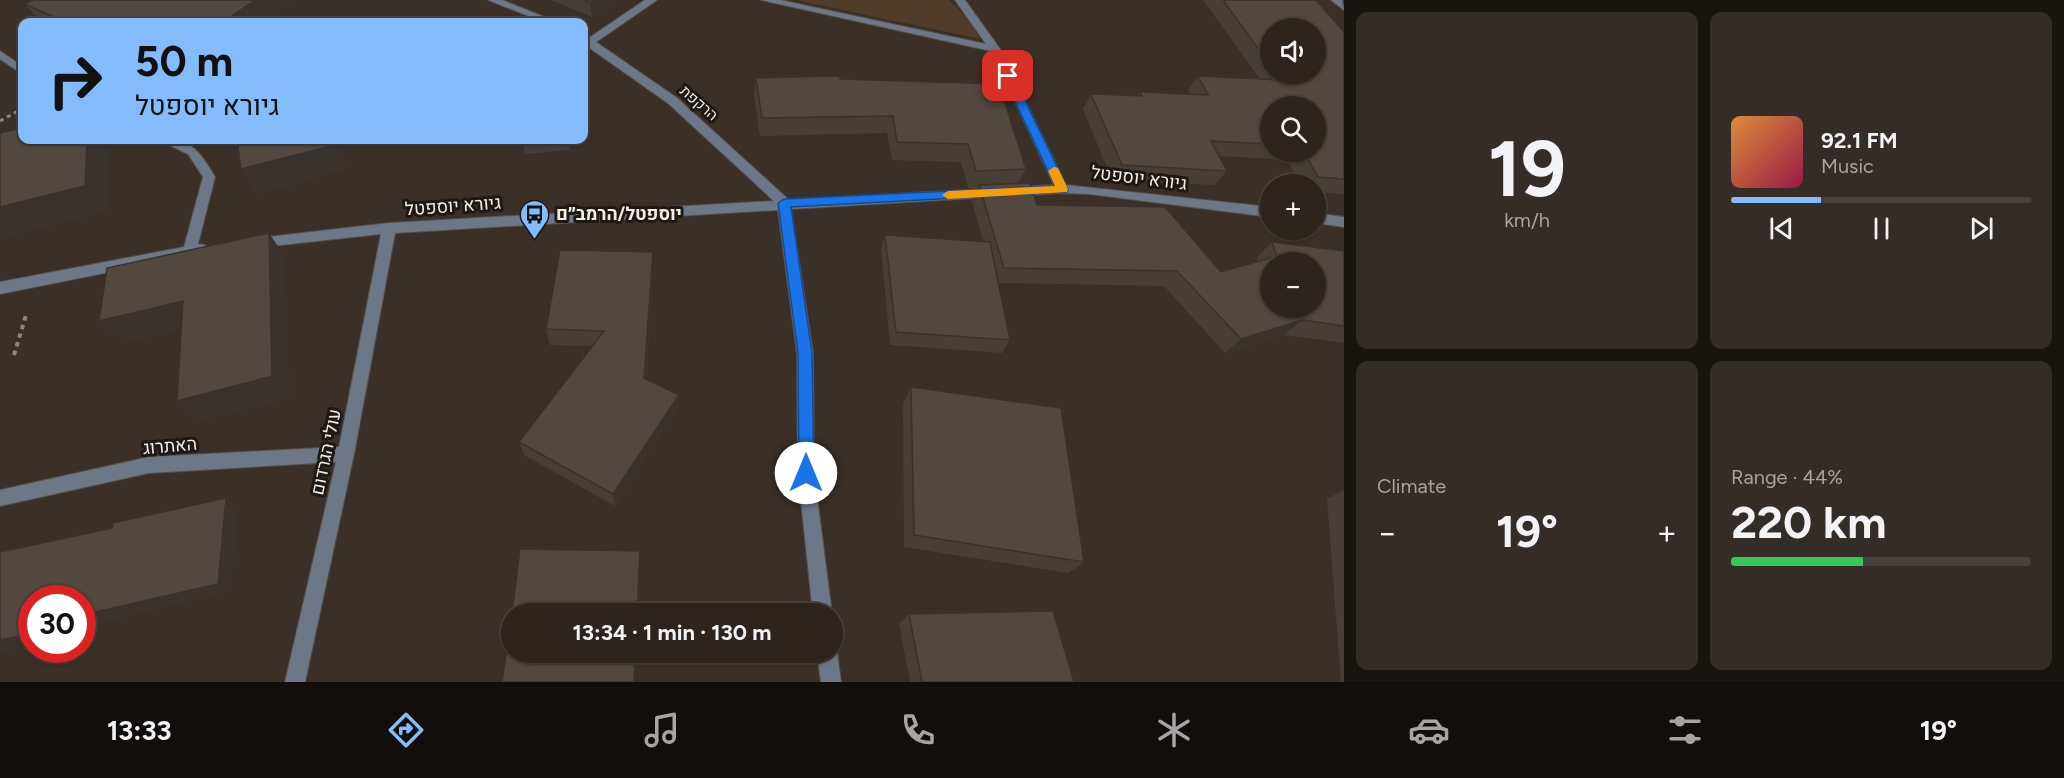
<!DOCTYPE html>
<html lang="en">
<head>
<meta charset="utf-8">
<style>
  :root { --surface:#2c241d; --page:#342c26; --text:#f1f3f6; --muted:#a6a4a4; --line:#48413b; --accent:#84bcfb }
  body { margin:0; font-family:Figtree,Heebo,sans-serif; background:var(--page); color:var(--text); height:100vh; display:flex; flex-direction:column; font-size:22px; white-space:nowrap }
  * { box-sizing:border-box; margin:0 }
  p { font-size:20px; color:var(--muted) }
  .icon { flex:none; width:33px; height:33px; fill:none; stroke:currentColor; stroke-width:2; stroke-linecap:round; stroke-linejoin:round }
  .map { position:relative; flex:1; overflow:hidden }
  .drawer { display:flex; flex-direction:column; gap:12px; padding:12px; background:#181410; width:720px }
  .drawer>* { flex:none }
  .top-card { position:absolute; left:18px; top:18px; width:570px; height:126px; border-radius:12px; box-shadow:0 2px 4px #0004,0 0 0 2px var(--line); background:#84bcfb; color:#111; overflow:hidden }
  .buttons { position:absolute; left:1260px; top:18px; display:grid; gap:12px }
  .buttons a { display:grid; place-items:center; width:66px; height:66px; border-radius:50%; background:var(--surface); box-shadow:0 2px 4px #0004,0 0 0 2px var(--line); font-size:30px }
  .speed { position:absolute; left:18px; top:585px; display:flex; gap:12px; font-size:30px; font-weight:700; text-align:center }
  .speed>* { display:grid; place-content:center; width:78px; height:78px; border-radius:50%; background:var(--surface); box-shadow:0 2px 4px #0004,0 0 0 2px var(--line); line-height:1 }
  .speed .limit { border:9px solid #d22; background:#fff; color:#111 }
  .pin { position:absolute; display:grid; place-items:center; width:51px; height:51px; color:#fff; margin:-26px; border-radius:12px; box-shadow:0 3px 9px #0006 }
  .me { position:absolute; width:66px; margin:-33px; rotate:0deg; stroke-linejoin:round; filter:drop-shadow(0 0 4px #0008) }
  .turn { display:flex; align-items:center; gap:21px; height:126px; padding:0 18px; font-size:27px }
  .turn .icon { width:78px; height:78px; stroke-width:2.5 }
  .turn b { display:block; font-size:42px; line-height:51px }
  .big { font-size:45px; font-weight:700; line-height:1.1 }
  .drawer .widget { flex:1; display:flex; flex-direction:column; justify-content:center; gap:9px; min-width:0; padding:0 21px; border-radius:12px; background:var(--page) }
  .drawer .dial { align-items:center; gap:0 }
  .dial b { font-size:78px; line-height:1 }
  .song { display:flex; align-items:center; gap:18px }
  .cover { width:72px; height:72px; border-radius:9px; background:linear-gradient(135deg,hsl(30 70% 55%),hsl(340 70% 35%)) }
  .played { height:6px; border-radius:3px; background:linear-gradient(90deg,var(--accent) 30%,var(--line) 30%) }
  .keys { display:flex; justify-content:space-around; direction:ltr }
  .heat { display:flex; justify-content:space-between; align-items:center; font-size:33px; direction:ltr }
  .charge { height:9px; border-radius:4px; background:linear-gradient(90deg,#34c759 44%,var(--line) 0) }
  .drawer .tiles { flex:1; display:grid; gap:12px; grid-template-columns:repeat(2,1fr) }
  .trip { position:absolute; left:501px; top:603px; width:342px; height:60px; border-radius:30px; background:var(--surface); box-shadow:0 2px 4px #0004,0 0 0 2px var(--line); font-weight:700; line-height:60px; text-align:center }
  .tabs { display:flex; height:96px; justify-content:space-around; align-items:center; background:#120e0c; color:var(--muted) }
  .tabs .icon { width:42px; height:42px }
  .tabs .active { color:var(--accent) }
  .tabs b { font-size:27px; color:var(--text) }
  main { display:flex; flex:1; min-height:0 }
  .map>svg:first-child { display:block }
  .green { fill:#513c2a }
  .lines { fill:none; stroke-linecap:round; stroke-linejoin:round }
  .minor-casing { stroke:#584e46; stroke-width:2 }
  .path-far1 { stroke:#8f877f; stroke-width:3; stroke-dasharray:4 4; stroke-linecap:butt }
  .path { stroke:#8f877f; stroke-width:4; stroke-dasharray:4.5 4.5; stroke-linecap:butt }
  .minor { fill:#6c7887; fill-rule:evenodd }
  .wall { fill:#473e36; fill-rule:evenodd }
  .shaded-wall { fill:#3a322c }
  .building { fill:#53483f; stroke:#3a322c; stroke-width:1.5; fill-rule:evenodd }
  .route { fill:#1a73e8; stroke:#114b97; stroke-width:1.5 }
  .slow { fill:#f59e0b }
  .labels { text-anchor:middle; stroke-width:6; stroke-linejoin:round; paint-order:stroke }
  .far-street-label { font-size:15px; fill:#f4eee8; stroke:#1e1915 }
  .street-label { font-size:18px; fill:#f4eee8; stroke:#1e1915 }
  .poi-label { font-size:18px; font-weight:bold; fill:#f4eee8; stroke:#1e1915; text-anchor:start }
</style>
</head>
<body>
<main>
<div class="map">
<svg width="1344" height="682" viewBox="0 0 1344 682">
  <rect width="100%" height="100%" fill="#3a3027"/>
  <!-- green -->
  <path class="green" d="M796,0H948L968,19L980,39Z"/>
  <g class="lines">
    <defs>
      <path id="minor" d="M488,0H502L557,22H544Z
        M645,0H657L596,42L677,98L789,200L1054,185L991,51L761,0H780L986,44L955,0H965L1000,49L1066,185L1270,207V217L1089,194L1062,193L791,209L813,353L814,473L832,614H813L798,473L797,353L778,210L395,233L354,454L305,682H285L336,462L149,473L0,506V490L149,457L339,447L381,234L254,248L249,247L247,243L249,239L389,223L774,201L669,104L584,44V36L589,38Z
        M1331,0H1342L1344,10Z
        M0,51L22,66V74L0,59Z
        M158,140C191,137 200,152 215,177L198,244L205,245L207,249L205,253L0,294V282L184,247L203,177L188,154Z
        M1316,213L1344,217V227L1316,223Z
        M832,645L837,652L841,682H821L817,652H832Z"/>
    </defs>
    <!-- minor casing -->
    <use href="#minor" class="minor-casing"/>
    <!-- path-far1 -->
    <path class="path-far1" d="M0,121L22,109"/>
    <!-- path -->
    <path class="path" d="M14,355L27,312"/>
    <!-- minor -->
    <use href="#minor" class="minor"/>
  </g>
  <!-- wall -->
  <path class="wall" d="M551,0H616L592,17Z
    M1203,0H1316L1344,32V194L1316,192V184H1301L1287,160L1219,156L1227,171L1215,185L1112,180L1083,109L1091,94L1137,96L1140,92L1190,94L1188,90L1198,76L1260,79ZM1270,28L1316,74H1270ZM1270,106L1316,152H1270Z
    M25,4L266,22H40Z
    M756,78L840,79L1026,169L1018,183L1037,205L1221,272L1258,262L1257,257L1272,242L1344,251V343L1284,335L1225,353L1164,286L998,283L1010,340L1002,353L890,345L881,249L885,235L983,241L972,201L978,188H968L961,162L892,160L887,133L760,136L754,96Z
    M522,140H568L570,150L525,154Z
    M653,252V269L646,379L679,395L678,409L615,506L524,455L519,442L593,346L550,345L546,329Z
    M911,387L1084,562L1068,573L904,547L903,403Z
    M1344,490V682H1341L1327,499Z
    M909,614L1074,682H910L899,624Z"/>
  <!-- shaded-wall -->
  <path class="shaded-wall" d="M255,0H297L266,22H223Z
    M595,0H616L592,17L590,3Z
    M87,140H109L108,211L0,239V207Z
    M334,140H339L347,170L257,195L241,169Z
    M269,233L285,257L290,398L200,422L177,401Z
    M653,252V269L645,392L644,378Z
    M183,301L204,325L124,344L99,321Z
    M1302,320L1284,335L1225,353L1241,339Z
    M679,395L678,409L615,506L613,494Z
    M226,498L239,508L231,592L82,627V615Z
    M640,551L641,563L639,614H637Z
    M32,633V645L0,652V640Z
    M635,652H637L636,682H634Z"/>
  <!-- building -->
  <path class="building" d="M33,0H255L223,22H65L25,4Z
    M583,0H595L590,3Z
    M1223,0H1316L1344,32V179L1318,177L1304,152H1316V106H1270V144L1211,141L1227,171L1122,165L1091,94L1142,96L1140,92L1208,95L1198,76L1282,80L1277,74H1316V28H1270V65Z
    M840,76V79L999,84L1026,169L976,171L968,144L897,142L893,116L762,118L756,78Z
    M22,128V140H87L85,186L0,207V133Z
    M237,140H334L335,145L241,169Z
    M1030,183L1037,205L1165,207L1221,272L1277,256L1272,242L1344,251V326L1302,320L1241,339L1177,271L1004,268L979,185ZM1270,262H1316V308H1270Z
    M269,233L272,376L177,401L183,301L99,321L107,268Z
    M885,235L990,242L1010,340L896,332Z
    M560,250L653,252L644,378L679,395L613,494L519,442L604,331L546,329Z
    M911,387L1061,408L1084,562L914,535Z
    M226,498L218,584L82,615V598H32V633L0,640V552L112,528L113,523Z
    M520,549L640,551L637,614H512Z
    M1053,611L1074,682H922L909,614Z
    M512,614V652H635L634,682H502Z"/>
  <!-- route -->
  <path class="route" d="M1008,72L1013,76L1068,189L1067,192L791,207L812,353L814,473L812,478L806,480L801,478L799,473L798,353L778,203L784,199L1055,186L1003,76Z"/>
  <!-- slow -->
  <path class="slow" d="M1054,167L1058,168L1068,189L1067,192L948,199L942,195L948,191L1055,186L1048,171Z"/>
  <!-- icons -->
  <defs>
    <symbol id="bus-pin" viewBox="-11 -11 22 30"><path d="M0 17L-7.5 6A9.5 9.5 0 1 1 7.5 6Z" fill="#84bcfb" stroke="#1e1915"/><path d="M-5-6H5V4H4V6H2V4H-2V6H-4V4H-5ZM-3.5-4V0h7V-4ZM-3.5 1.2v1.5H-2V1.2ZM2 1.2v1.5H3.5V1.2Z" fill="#111"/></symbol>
  </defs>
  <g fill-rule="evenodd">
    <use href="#bus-pin" x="518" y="198" width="33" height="45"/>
  </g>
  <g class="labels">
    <!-- far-street labels -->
    <g class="far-street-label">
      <text transform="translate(699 103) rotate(41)" y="5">הרקפת</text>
    </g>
    <!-- street labels -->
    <g class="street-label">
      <text transform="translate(1139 178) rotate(7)" y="6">גיורא יוספטל</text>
      <text transform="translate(453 206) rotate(-4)" y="6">גיורא יוספטל</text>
      <text transform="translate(170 446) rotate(-5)" y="6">האתרוג</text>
      <text transform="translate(326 452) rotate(-78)" y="6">עולי הגרדום</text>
    </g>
    <!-- poi labels -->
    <g class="poi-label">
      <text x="556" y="220">יוספטל/הרמב״ם</text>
    </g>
  </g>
</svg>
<div class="buttons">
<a><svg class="icon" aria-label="sound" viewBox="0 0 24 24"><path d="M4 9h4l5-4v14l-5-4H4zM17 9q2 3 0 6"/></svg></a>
<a><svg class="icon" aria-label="search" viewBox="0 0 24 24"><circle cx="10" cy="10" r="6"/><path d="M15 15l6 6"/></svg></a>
<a>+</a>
<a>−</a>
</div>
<div class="speed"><div class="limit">30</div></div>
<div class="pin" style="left:1008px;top:76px;background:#d93025"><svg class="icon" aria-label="arrive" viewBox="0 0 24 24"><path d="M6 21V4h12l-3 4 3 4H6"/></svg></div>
<svg class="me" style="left:806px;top:473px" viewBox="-20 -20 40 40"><circle r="19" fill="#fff"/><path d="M0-13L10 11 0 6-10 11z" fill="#1a73e8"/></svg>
<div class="trip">13:34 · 1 min · 130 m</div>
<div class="top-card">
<div class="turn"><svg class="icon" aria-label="right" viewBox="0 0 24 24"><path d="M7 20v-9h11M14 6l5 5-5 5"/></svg><div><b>50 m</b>גיורא יוספטל</div></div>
</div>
</div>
<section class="drawer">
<div class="tiles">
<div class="widget dial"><b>19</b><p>km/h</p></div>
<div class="widget">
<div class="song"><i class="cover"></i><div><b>92.1 FM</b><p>Music</p></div></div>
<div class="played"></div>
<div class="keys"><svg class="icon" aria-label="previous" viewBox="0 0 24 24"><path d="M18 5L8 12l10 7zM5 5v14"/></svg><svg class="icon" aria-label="pause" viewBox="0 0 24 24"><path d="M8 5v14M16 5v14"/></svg><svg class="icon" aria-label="next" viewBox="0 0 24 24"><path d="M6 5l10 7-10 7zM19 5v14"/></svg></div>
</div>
<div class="widget"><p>Climate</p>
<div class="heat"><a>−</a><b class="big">19°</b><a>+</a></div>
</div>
<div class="widget"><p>Range · 44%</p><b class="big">220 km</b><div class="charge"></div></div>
</div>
</section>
</main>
<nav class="tabs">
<b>13:33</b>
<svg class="icon active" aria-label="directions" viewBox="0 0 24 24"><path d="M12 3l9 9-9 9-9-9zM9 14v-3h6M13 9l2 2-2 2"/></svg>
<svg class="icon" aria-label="music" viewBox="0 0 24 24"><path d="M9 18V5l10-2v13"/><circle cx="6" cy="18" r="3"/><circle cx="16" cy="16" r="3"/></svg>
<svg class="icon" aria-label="phone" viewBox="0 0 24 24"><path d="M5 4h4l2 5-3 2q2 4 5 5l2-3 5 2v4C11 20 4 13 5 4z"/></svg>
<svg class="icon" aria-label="climate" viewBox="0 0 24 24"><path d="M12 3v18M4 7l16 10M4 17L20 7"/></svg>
<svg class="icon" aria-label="car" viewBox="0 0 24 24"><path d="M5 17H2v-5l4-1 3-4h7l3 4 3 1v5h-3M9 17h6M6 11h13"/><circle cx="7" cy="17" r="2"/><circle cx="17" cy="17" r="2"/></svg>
<svg class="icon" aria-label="filters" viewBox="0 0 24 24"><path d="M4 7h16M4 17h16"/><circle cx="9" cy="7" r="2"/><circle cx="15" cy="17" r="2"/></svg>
<b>19°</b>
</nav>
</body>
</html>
